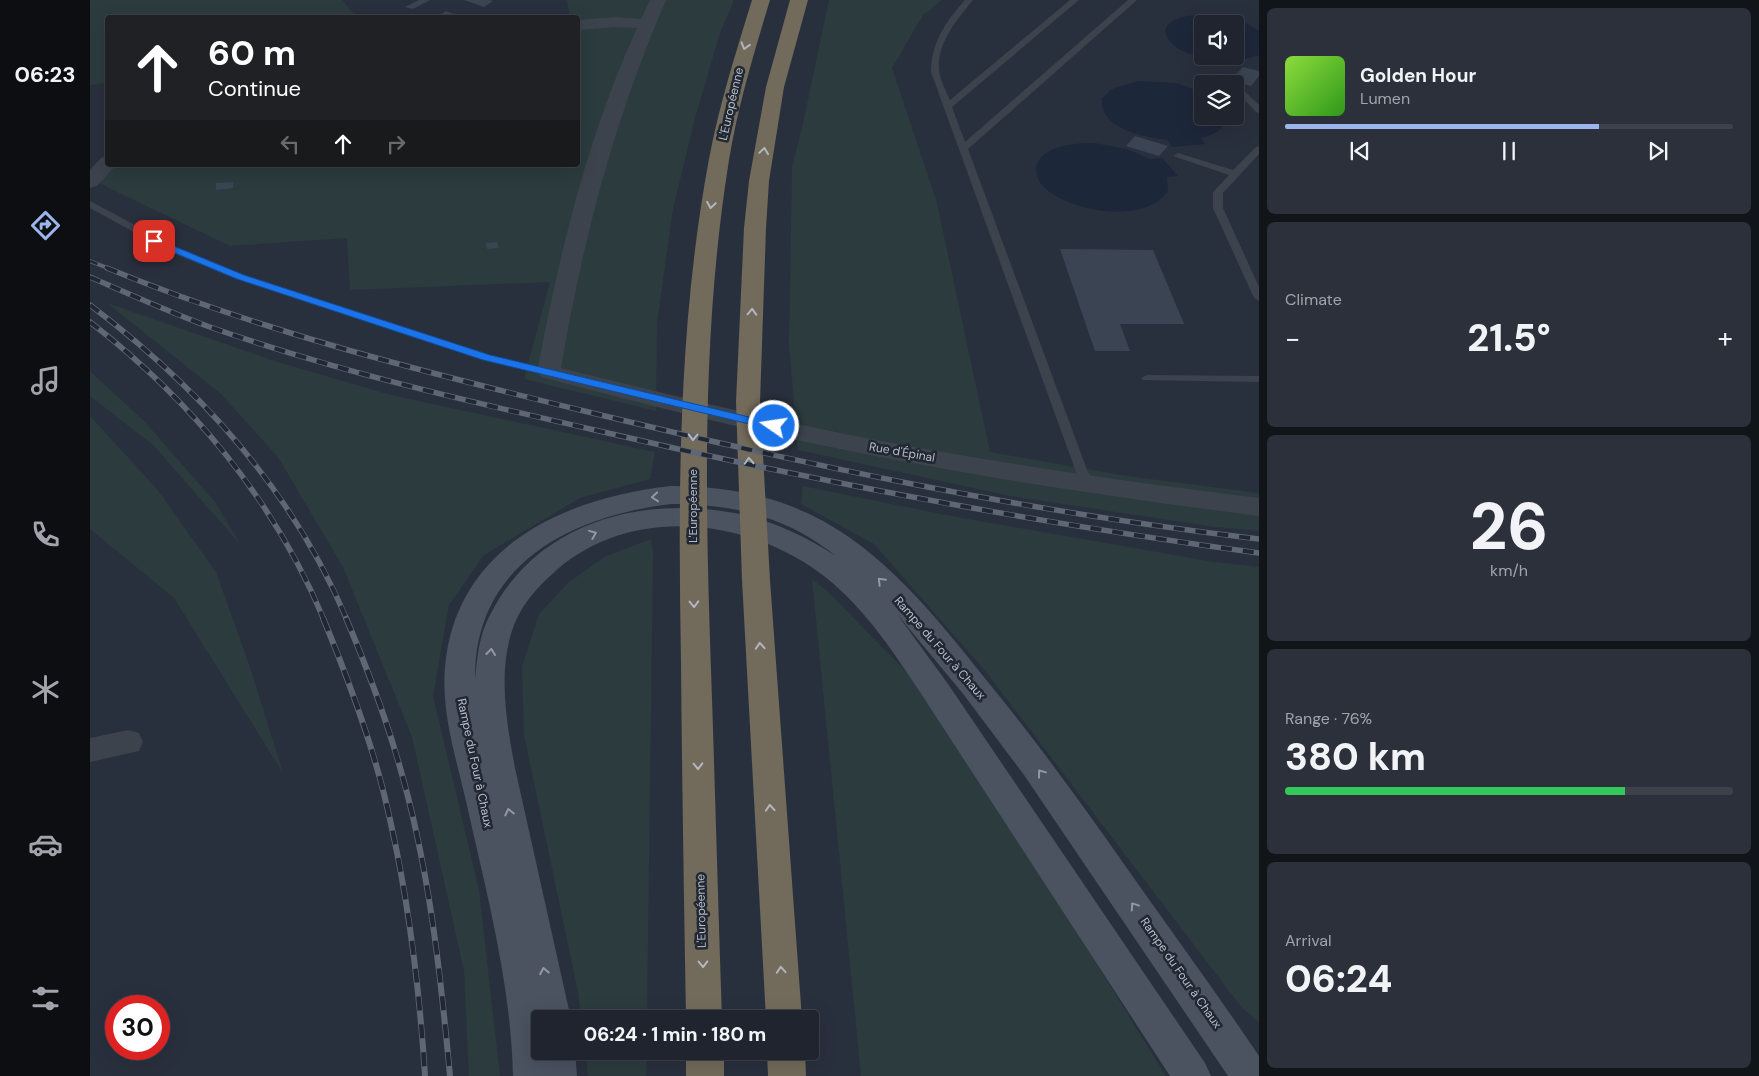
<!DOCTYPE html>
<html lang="en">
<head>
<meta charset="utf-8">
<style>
  :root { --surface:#1f242e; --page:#2c303a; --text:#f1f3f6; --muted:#a1a4aa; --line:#3c414a; --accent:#9bb6eb }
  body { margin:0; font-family:"DM Sans",sans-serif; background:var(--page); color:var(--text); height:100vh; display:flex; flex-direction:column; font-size:19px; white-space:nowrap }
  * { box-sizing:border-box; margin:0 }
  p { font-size:16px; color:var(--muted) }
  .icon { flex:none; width:28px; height:28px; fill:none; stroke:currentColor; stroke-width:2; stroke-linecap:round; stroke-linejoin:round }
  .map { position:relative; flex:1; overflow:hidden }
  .side { display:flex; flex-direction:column; gap:8px; padding:8px; background:#111419; width:500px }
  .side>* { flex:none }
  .guide { position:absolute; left:15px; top:15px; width:475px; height:152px; border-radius:5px; box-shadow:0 5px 20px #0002,0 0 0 1px var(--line); background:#202124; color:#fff; overflow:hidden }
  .fabs { position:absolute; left:1104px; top:15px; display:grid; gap:10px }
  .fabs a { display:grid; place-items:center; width:50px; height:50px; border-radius:5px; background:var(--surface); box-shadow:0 5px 20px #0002,0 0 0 1px var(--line); font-size:25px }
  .speed { position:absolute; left:15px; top:995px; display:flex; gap:10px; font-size:25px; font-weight:700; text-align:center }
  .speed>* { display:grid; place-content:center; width:65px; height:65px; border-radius:50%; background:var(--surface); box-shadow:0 5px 20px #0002,0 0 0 1px var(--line); line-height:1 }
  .speed .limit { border:8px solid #d22; background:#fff; color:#111 }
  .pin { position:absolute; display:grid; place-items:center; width:42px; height:42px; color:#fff; margin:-21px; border-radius:10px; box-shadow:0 2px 8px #0006 }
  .me { position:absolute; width:55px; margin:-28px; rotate:283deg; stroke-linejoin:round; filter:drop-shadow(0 0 4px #0008) }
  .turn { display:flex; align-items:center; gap:18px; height:105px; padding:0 20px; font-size:22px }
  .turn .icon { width:65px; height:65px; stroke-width:2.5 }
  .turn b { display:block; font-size:35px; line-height:42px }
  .lanes { display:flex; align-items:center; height:48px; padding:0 20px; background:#0003; justify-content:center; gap:25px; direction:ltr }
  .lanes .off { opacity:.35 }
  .big { font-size:38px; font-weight:800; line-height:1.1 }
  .side .widget { flex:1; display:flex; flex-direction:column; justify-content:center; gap:8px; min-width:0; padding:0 18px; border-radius:8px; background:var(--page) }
  .side .dial { align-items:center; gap:0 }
  .dial b { font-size:65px; line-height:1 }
  .song { display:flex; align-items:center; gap:15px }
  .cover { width:60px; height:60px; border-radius:8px; background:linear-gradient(135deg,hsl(90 70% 55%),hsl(110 70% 35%)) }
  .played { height:5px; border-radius:2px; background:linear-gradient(90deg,var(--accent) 70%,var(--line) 70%) }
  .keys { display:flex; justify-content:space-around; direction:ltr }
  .heat { display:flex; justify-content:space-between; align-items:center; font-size:28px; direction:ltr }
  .charge { height:8px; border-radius:4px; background:linear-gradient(90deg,#34c759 76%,var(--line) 0) }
  .trip { position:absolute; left:441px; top:1010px; width:288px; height:50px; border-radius:5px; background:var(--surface); box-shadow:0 5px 20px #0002,0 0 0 1px var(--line); font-weight:800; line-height:50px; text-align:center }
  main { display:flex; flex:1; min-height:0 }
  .dock { display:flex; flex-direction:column; width:90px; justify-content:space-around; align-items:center; background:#0c0e12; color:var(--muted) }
  .dock .icon { width:35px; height:35px }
  .dock .current { color:var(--accent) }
  .dock b { font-size:22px; color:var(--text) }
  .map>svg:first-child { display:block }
  .green { fill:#2b3b3e }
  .water { fill:#1d273a; fill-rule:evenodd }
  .building { fill:#3b4452 }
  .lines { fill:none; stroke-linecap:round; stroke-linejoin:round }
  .service { fill:#3c434d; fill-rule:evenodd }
  .minor { fill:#3c434d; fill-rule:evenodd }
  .secondary { fill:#4b5260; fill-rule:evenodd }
  .motorway { fill:#726a5a; fill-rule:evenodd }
  .rail-far2-casing { stroke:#5f6774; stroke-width:4 }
  .rail-far1-casing { stroke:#5f6774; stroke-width:5.5 }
  .rail-casing { stroke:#5f6774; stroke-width:6 }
  .rail-far2 { stroke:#212833; stroke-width:2.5; stroke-dasharray:8; stroke-linecap:butt }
  .rail-far1 { stroke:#212833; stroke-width:4; stroke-dasharray:11; stroke-linecap:butt }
  .rail { stroke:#212833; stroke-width:4.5; stroke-dasharray:14; stroke-linecap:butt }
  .oneway { stroke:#b2b6bd }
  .oneway2 { stroke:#9298a4 }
  .route { fill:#1a73e8; stroke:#114b97 }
  .labels { text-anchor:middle; stroke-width:5; stroke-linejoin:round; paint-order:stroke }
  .street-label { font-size:12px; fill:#b9bec8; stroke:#212833 }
</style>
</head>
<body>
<main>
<nav class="dock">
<b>06:23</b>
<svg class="icon current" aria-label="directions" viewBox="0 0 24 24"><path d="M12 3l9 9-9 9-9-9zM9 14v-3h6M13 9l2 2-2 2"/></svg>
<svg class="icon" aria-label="music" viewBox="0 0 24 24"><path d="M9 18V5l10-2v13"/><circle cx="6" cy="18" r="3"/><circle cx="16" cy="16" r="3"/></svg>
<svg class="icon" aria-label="phone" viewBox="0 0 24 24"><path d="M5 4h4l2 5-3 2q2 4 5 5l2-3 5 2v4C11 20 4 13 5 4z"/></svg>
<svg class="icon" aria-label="climate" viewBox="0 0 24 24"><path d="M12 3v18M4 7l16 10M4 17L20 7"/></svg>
<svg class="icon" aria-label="car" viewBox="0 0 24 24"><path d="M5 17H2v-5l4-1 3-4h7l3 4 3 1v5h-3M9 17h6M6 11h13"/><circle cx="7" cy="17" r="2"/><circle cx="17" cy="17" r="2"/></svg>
<svg class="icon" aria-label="filters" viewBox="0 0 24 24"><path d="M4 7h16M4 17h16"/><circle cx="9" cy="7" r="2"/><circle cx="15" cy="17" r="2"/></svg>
</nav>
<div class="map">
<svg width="1169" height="1076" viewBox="0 0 1169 1076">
  <rect width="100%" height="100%" fill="#29303d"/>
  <!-- green -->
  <path class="green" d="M0,0H252L267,17L18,18L17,83L0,85Z
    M477,0H644L630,33L605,118L583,209L567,323L566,411L434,379L460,282L260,290L257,238L140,246L0,179V174L17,155L18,165H488V18L480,17Z
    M739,0H852L833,15L802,68L847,203L900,452L1037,476L1169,493V531L1125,527L920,496L708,450L699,344L702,167L712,128Z
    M17,303L188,362L301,395L565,452L560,479L490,498L394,555L359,605L343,696L389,890L410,1076H379L374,971L322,737L253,567L188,457L131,394Z
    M0,371L55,422L125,502L150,544L63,445L0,396Z
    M0,416L67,489L126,572L160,667L193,773L84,598L0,529Z
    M713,486L861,516L1124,562L1169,567V1022L1152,1008L896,672L784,544L711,504Z
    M561,539L563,553L557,1019H491L488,992L434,735L432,667L449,614L479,582L516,556Z
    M722,579L739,593L841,697L1076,1076H771Z
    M495,1051H557L556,1076H498Z"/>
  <!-- water -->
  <path class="water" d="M1114,15C1133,16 1153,19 1169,31V55C1147,65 1080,61 1075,31C1079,16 1101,15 1114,15ZM1112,24H1145V56H1112Z
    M1048,81L1086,83L1112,92V116H1136C1136,130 1123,135 1111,138L1115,144L1082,147L1077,140C1055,137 1008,129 1012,98L1022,89Z
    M1004,143L1037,149L1060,159L1072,158L1088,176L1077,177L1078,191C1055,225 983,212 956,189C950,184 946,177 946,169C949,145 986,143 1004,143Z"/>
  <!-- building -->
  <path class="building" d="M329,0H340L323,9L315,7Z
    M374,0H399L403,1L394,7Z
    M356,11L372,17V18H345Z
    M1153,67L1169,71V76L1161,86L1141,80Z
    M1045,136L1078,146L1069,156L1036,146Z
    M143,182V188L126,190V183Z
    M407,242L409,248L397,249L396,243Z
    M970,249L1063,250L1094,324H1030L1040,351H1005Z"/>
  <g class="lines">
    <!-- service -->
    <path class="service" d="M875,0H883C867,20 847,42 849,70C850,80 856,91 860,100L980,0H989L862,107L875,142L1038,0H1047L878,149L1002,483L996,487L990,483L841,72C841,43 856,21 875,0Z
      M1152,89L1169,105V113L1166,112L1149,94L1148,92Z
      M1169,146V154L1133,193V208L1169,287V301L1164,298L1123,208V192L1139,175L1083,156L1088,153L1143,170L1166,147Z
      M0,201L88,248L154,275L400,355L459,369L465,372L459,375L393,360L146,279L80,252L0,208Z
      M1057,375L1169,376V382L1053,380L1051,378Z"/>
    <!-- minor -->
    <path class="minor" d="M560,0H576C524,120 493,239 471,368C565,391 659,415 755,434C892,461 1030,481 1169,498V516C1030,498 892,478 755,450C653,430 552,403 451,377L447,372C469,255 497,137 547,28L526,27L488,30V20L526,17L551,19Z
      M18,156V165H26L7,186L0,188V170L11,158Z
      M38,730L49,733L53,742L49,751L0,762V738Z"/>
    <!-- secondary -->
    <path class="secondary" d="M581,486C635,486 685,495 733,521C804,560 856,630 906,692C958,756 1006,824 1053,891C1092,946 1132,1001 1169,1056V1076H1138L934,775L874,695L807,614L858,684L1115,1063L1121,1076H1080L828,689C794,638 760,587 705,557C628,514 525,512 459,577C446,589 435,602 427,618C406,664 416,720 425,768L481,1019H450V1051H485L487,1076H423C421,983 396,891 376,801C366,758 351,712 355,667C366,546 474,498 581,486ZM581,504C643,504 696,516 746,556C713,535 677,518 638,512C544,496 443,526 399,617C389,636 387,658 385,679C384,564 481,516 581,504Z"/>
    <!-- motorway -->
    <path class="motorway" d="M662,0H680C664,53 648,105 639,160C612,328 615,498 621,669C625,785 628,902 632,1019H596C594,900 592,782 591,663C588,494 588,325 619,159C629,105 646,52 662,0Z
      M700,0H718L694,87L679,181L676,228L670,402L680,580L712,1019H676L652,580L646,402L654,228L659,181L676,87Z
      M596,1051H634V1076H596Z
      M677,1051H715L716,1076H678Z"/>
    <defs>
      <path id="rail-far2" d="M0,261L20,269"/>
      <path id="rail-far1" d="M17,268C170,331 330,371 490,410C716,465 937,512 1169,539
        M0,277C39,294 77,311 117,326C245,371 377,401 509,431C727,482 947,523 1169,553
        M0,305C110,388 203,491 257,620
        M0,322C101,400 185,501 234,620"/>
      <path id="rail" d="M233,618C257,676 279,734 294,794C317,887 329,981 335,1076
        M256,618C275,663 292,707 306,754C338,858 350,968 360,1076"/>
    </defs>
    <!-- rail-far2 casing -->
    <use href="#rail-far2" class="rail-far2-casing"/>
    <!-- rail-far1 casing -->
    <use href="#rail-far1" class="rail-far1-casing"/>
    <!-- rail casing -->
    <use href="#rail" class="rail-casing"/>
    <!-- rail-far2 -->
    <use href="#rail-far2" class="rail-far2"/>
    <!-- rail-far1 -->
    <use href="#rail-far1" class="rail-far1"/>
    <!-- rail -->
    <use href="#rail" class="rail"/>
  </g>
  <!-- one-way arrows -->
  <defs><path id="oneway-chevron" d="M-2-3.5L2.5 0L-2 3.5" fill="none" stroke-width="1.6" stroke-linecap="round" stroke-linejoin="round" transform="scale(1.25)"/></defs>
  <g class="oneway">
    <use href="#oneway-chevron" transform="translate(655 46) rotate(107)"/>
    <use href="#oneway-chevron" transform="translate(674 151) rotate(-82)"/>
    <use href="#oneway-chevron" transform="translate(621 205) rotate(99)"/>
    <use href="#oneway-chevron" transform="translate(662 312) rotate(-88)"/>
    <use href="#oneway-chevron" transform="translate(603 437) rotate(91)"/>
    <use href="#oneway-chevron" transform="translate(659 461) rotate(-93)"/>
    <use href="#oneway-chevron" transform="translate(604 604) rotate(89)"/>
    <use href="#oneway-chevron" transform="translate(670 646) rotate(-94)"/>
    <use href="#oneway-chevron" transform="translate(608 766) rotate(89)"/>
    <use href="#oneway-chevron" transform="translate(680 808) rotate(-94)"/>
    <use href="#oneway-chevron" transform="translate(613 964) rotate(89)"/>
    <use href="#oneway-chevron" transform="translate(691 970) rotate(-94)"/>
  </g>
  <g class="oneway2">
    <use href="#oneway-chevron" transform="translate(565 497) rotate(175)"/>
    <use href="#oneway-chevron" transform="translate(503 534) rotate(-22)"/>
    <use href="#oneway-chevron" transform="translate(791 581) rotate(-135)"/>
    <use href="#oneway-chevron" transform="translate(401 652) rotate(-83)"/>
    <use href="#oneway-chevron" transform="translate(951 773) rotate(-127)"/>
    <use href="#oneway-chevron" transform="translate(419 812) rotate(-103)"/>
    <use href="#oneway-chevron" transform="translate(1044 906) rotate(-124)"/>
    <use href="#oneway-chevron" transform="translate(454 971) rotate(-101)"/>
  </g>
  <!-- route -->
  <path class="route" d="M64,238L154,275L400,355L684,423L689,426L684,430L393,360L147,279L61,243V239Z"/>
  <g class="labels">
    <!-- street labels -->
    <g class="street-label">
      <text transform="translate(641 104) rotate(-77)" y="4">L'Européenne</text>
      <text transform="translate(812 452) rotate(10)" y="4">Rue d'Épinal</text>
      <text transform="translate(603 506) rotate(-90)" y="4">L'Européenne</text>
      <text transform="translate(850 648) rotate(49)" y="4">Rampe du Four à Chaux</text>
      <text transform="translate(385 763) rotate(78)" y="4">Rampe du Four à Chaux</text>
      <text transform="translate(611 911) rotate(-91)" y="4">L'Européenne</text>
      <text transform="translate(1091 973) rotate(55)" y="4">Rampe du Four à Chaux</text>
    </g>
  </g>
</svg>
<div class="fabs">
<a><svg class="icon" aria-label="sound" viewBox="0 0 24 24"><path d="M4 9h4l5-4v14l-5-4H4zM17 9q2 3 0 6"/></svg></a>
<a><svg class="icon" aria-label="layers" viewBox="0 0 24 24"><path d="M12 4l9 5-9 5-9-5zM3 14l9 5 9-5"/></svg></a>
</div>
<div class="speed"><div class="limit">30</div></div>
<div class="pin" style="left:64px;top:241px;background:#d93025"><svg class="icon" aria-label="arrive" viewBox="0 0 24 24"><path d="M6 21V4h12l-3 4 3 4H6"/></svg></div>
<svg class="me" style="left:684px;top:426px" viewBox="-20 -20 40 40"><circle r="17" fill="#1a73e8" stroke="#fff" stroke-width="3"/><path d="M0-11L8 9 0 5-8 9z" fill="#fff"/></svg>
<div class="trip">06:24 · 1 min · 180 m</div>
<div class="guide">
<div class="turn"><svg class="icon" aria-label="ahead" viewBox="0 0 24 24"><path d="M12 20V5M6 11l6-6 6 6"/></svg><div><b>60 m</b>Continue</div></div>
<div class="lanes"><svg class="icon off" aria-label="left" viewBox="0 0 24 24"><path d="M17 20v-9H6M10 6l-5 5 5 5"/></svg><svg class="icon" aria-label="ahead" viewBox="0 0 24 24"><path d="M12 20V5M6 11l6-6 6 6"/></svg><svg class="icon off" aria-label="right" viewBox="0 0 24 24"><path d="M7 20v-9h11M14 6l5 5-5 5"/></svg></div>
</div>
</div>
<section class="side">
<div class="widget">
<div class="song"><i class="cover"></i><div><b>Golden Hour</b><p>Lumen</p></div></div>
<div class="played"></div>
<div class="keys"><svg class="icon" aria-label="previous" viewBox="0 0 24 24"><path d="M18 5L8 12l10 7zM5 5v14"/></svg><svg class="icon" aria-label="pause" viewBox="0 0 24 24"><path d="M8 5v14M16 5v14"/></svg><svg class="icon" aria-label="next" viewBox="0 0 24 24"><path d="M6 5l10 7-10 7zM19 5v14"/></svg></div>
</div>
<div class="widget"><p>Climate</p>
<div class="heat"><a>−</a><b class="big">21.5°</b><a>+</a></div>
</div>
<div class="widget dial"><b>26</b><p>km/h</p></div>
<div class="widget"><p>Range · 76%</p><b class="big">380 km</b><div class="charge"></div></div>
<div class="widget"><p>Arrival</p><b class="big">06:24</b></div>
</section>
</main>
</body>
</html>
